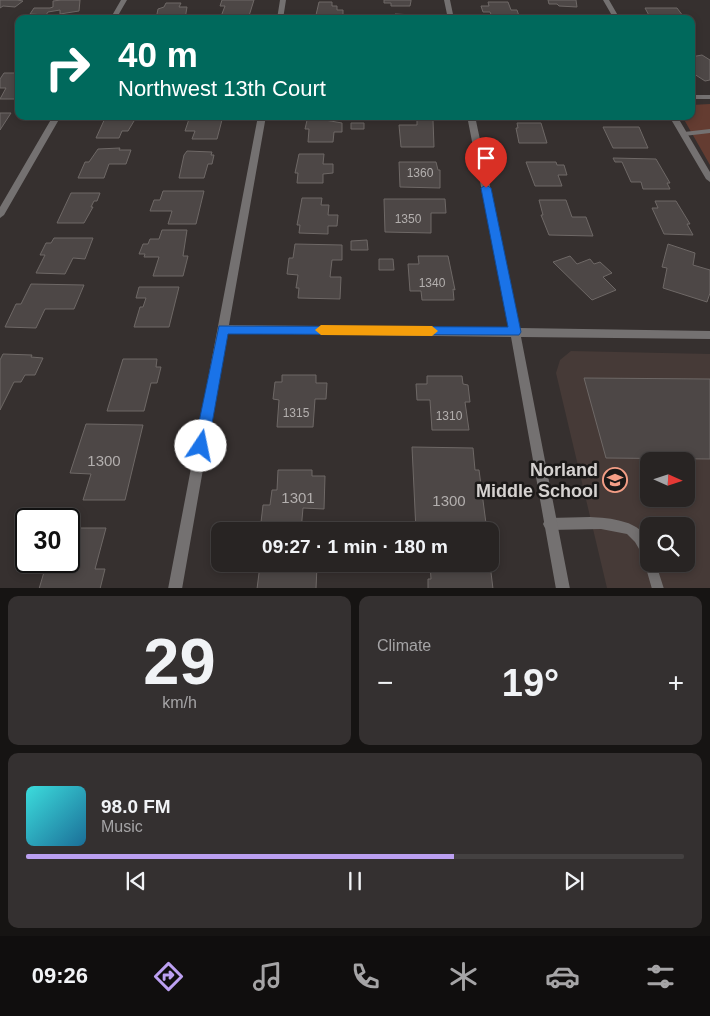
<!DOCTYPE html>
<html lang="en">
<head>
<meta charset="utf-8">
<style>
  :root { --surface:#282423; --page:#343030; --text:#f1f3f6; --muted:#a5a4a6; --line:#444141; --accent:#bca0f2 }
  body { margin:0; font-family:Helvetica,sans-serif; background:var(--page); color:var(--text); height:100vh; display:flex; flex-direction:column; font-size:19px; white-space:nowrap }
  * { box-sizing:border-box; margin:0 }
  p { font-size:16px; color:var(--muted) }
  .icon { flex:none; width:28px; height:28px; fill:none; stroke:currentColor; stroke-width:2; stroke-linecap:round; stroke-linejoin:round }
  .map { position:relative; height:588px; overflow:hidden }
  .drawer { display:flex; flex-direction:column; gap:8px; padding:8px; background:#161413; flex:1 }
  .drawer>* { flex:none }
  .top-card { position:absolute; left:15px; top:15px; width:680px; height:105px; border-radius:10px; box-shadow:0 2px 8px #0003,0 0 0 1px var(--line); background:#00695c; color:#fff; overflow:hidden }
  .needle { width:32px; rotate:93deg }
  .buttons { position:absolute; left:640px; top:452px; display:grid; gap:10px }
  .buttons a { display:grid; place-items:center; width:55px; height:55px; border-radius:10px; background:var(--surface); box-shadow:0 2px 8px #0003,0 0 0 1px var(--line); font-size:25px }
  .speed { position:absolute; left:15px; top:508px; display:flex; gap:10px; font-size:25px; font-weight:700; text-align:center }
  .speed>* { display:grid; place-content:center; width:65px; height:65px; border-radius:50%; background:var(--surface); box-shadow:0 2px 8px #0003,0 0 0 1px var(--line); line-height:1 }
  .speed .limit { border:2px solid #111; border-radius:8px; background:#fff; color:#111 }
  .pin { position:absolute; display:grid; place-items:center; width:42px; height:42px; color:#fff; margin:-51px -21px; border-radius:50% 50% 50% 0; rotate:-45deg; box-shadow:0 0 5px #0007 }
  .pin .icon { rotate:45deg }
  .me { position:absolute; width:55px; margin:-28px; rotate:11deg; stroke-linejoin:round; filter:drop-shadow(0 0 4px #0008) }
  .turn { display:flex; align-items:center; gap:18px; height:105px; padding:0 20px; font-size:22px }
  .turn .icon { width:65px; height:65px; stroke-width:2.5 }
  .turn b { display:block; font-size:35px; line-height:42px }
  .big { font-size:38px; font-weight:600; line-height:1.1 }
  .drawer .card { flex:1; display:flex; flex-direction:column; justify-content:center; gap:8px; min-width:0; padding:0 18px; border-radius:10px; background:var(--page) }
  .drawer .dial { align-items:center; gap:0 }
  .dial b { font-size:65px; line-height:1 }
  .song { display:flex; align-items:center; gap:15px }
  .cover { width:60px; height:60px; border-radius:8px; background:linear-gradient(135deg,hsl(180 70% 55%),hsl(200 70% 35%)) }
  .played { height:5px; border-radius:2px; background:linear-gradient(90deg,var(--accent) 65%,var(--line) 65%) }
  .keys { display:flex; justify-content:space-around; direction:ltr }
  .heat { display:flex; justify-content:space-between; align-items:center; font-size:28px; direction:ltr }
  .drawer .tiles { flex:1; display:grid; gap:8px; grid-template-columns:1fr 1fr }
  .card:last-child { grid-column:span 2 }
  .trip { position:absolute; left:211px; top:522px; width:288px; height:50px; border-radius:10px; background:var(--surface); box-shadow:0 2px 8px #0003,0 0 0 1px var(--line); font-weight:600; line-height:50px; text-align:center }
  .tab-bar { display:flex; height:80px; justify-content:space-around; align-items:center; background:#100e0e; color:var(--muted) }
  .tab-bar .icon { width:35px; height:35px }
  .tab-bar .active { color:var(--accent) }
  .tab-bar b { font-size:22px; color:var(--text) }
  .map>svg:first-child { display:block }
  .built { fill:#463a37; fill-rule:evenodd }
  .green { fill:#643c31 }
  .building { fill:#4d4746; stroke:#6e6866 }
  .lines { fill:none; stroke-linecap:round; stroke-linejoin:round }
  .service { fill:#747171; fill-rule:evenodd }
  .minor { fill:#747171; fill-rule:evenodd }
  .route { fill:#1a73e8; stroke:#114b97 }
  .slow { fill:#f59e0b }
  .labels { text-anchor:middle; stroke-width:5; stroke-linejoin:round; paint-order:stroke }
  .number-label { font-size:12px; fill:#b3afae }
  .near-number-label { font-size:15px; fill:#b3afae }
  .near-poi-label { font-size:18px; font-weight:bold; fill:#d5d2d0; stroke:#1b1918; text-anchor:end }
</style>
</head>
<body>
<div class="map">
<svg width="710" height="589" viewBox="0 0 710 589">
  <rect width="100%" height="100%" fill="#36302f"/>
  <!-- built -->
  <path class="built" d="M571,351L710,354V588H607L556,373L560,360ZM649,461H686V499H649ZM649,526H686V564H649Z"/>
  <!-- green -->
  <path class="green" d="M710,104V165L682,116H691V105Z"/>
  <!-- building -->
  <path class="building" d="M0,0H17L23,1L15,7L3,6L0,8Z
    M61,0H80L79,11L60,14V10L48,12L46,15L30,14L34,8H50L53,7V1Z
    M222,0H254L248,19H220L225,6H220Z
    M384,0H411V1L410,6H391V3H384Z
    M548,0H576L577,7L559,6L557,4H549Z
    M319,2H332V6H337V10H343V16H337V19H317L316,15Z
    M488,2H508L511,10H517L520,19H493L490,12H483L481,6H489Z
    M166,3H181L179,7H187L185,19H156L158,9L164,7Z
    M645,8H677L683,16H679L681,19H651Z
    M395,14L414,15L415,19H395Z
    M561,15H581L582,19H563Z
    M702,55L710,60V80L705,81L691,72V57Z
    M4,73H19V99H0L6,88H0V79Z
    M0,113H11L0,130Z
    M106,116H137L128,131H122L119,138H96Z
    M190,116H223L217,139H192L195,131H185Z
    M308,116H325V120L342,123V132H334L333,142H308L309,129H305Z
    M417,120H433L434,147H401L399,125H417Z
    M351,123H364V129H351Z
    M517,123H541L547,143H519L516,128H518Z
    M603,127H639L648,148H613Z
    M120,148L119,150H131L126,164H109L104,178H78L85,162H89L98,149Z
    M187,151L212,152L211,155H214L212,164H208L204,178H179L184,155Z
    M299,154H324L323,164H333V173L323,174V183H297L298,173H295Z
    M613,158L656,159L670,183H667L670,189H643L641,182H631L622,162H615Z
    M399,162H436L438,170H440V188L400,187Z
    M526,162H556L557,165H564L567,175H558L562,186H535Z
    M163,191H204L196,224H168L172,211H150L154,200H160Z
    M71,193H100L97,201H94L91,207H93L84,223H57Z
    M302,198H322L321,205H329L328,215H338L337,226H328V234L299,233L300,225H297Z
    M384,199H445L446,213H431V233L385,232Z
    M539,200H566L572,217H586L593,236L549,235L541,215H543Z
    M655,201H676L690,224H687L693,235L664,234L652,208H658Z
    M162,230H187L183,256H188L183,276H153L159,257H144L145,254H139L143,244H148L150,239H159Z
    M54,238H93L85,259L73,258L65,274L36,273L45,255H40L46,243H51Z
    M367,240L368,250H351V241Z
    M295,244L342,245V260H332L330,277H341L340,299L298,298L299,288H296L298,275L287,274L289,258H293Z
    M668,244L695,253L693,265L710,270V293L707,302L663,288L667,268L662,267Z
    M418,256H448L455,290L453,289L454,300H422L421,291H410L408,264H419Z
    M570,256L577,264L590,259L594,264L600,262L612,273L603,277L616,290L592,300L553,262Z
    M379,259H393L394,270H379Z
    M31,284L84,285L74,309H45L36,328L5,327L16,304H21Z
    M139,287H179L169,327H134L140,307H143L146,298H136Z
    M3,354L32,355L31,357L43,358L35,375H25L21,382H14L0,410V360Z
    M123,359H157L156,367H161L157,383H151L144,411H107Z
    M282,375H316V383H327L326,399H315L313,427H277L279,400L273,399L275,382H282Z
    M427,376H462L463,384L468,385L470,402H465L469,430H432L430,400H417L416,384H427Z
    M584,378L710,379V459L606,458Z
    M86,424L143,425L125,500H83L91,474L70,473Z
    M412,447L473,448L475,470H479L487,531H416Z
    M278,470H312V476H325L324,509L303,508L301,531H260L263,505H270L272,490H277Z
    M69,528H106L95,569H105L100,589H39L44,572H55L58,561H69Z
    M382,564H405V569L382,568Z
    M430,564H490L493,589H428V579H431Z
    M260,565L317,566L316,589H257Z"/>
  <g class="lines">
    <!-- service -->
    <path class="service" d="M710,129V133L684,136L681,134L684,132Z
      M590,517C609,518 643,520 649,544C650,550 649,558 649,564H656L664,589H652L642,554L635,542L627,534L601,529L549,530L545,528L543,524L545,520L549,518Z"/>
    <!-- minor -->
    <path class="minor" d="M121,0H127L116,19H110Z
      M280,0H286L283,19H277Z
      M444,0H450L454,19H448Z
      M603,0H609L620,19H614Z
      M691,95H710V99H691Z
      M53,116H61L4,215L0,218V207Z
      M258,116H266L229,325L509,328L467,116H475L520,328L710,331V339L521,337L570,589H556L511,337L227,333L182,589H168Z
      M669,116H677L710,172V182L706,179Z"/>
  </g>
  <!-- route -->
  <path class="route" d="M486,185L491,188L521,332L519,335L228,334L208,446L206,451L201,452L196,451L194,446L219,326L508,327L481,188Z"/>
  <!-- slow -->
  <path class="slow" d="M321,325L432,326L438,331L432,336L321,335L315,330Z"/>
  <!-- icons -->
  <defs>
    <symbol id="school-ring" viewBox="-11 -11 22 22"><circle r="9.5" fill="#1b1918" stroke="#f49e86" stroke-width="1.5"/><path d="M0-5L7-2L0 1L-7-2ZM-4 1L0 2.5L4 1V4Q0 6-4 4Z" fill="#f49e86"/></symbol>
  </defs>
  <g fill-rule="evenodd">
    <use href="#school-ring" x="601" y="466" width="28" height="28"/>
  </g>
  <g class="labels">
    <!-- number labels -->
    <g class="number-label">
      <text x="420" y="177">1360</text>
      <text x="408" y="223">1350</text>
      <text x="432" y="287">1340</text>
      <text x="296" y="417">1315</text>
      <text x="449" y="420">1310</text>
    </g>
    <!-- near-number labels -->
    <g class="near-number-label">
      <text x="104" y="466">1300</text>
      <text x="298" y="503">1301</text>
      <text x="449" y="506">1300</text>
    </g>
    <!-- near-poi labels -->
    <g class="near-poi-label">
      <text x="598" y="476">Norland<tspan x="598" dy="21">Middle School</tspan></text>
    </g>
  </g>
</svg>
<div class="buttons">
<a><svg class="needle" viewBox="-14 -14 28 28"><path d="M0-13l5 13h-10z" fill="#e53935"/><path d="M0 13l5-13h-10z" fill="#a5a4a6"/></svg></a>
<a><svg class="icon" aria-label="search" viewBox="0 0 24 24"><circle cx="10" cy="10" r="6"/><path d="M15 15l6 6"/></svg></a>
</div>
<div class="speed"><div class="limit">30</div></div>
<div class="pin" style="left:486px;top:188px;background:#d93025"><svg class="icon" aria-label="arrive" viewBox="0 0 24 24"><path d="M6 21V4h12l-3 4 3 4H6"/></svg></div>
<svg class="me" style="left:201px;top:446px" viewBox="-20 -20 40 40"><circle r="19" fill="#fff"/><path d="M0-13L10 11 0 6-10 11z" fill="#1a73e8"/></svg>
<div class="trip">09:27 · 1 min · 180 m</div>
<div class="top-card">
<div class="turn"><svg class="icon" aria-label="right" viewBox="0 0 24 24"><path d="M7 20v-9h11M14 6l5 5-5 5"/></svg><div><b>40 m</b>Northwest 13th Court</div></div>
</div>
</div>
<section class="drawer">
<div class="tiles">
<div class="card dial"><b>29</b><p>km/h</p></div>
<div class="card"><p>Climate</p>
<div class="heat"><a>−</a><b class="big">19°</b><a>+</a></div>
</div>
<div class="card">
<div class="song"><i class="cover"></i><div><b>98.0 FM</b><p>Music</p></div></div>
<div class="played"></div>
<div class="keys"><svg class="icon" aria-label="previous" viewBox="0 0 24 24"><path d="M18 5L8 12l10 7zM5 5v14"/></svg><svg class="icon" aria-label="pause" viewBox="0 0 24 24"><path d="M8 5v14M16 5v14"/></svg><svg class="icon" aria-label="next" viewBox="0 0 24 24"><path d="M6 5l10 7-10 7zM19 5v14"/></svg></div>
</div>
</div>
</section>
<nav class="tab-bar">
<b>09:26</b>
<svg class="icon active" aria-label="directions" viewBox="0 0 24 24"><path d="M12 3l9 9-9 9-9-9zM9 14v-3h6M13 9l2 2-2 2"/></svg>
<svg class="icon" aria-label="music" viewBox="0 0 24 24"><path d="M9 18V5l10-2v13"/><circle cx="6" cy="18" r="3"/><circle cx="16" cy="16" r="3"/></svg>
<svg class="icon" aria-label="phone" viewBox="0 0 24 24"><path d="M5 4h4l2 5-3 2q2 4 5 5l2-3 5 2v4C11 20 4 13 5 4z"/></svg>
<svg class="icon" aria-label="climate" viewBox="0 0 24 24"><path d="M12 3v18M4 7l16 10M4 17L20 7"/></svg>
<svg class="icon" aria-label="car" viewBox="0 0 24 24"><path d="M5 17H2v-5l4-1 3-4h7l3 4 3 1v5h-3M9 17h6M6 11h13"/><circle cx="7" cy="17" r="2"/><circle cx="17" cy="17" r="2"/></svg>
<svg class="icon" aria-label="filters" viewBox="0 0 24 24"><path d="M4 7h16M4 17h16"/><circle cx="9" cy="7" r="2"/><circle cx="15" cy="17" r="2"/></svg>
</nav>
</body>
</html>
